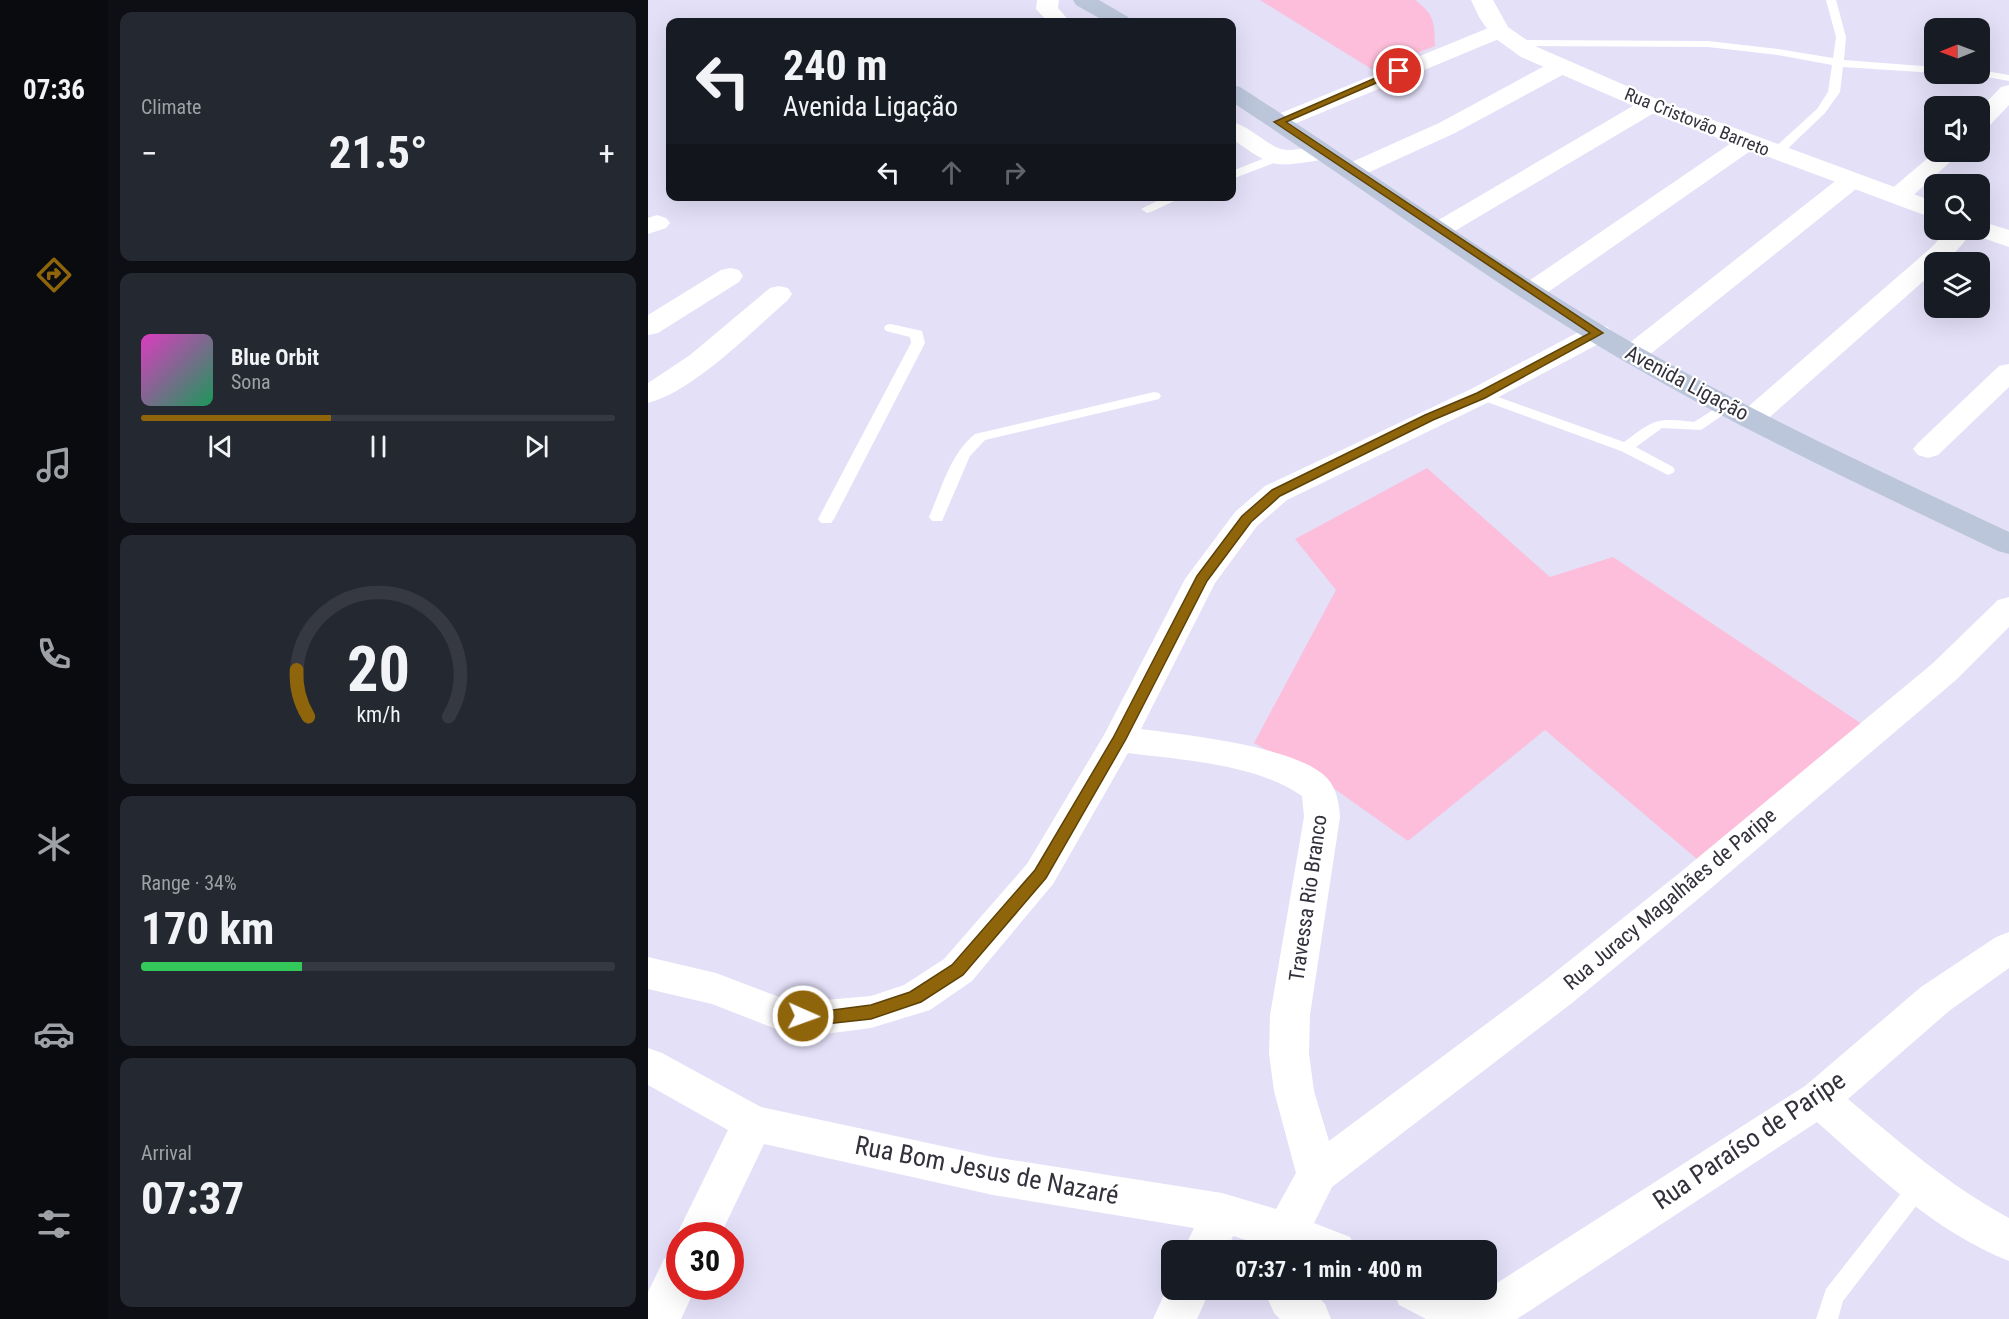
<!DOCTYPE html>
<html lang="en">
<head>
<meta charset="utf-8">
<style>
  :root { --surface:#171b24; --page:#242831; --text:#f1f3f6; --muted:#9ea1a6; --line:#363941; --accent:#8f650b }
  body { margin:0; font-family:"Roboto Condensed",sans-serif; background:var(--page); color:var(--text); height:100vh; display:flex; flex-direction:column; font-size:22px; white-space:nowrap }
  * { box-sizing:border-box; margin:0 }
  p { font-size:20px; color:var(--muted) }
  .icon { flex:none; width:33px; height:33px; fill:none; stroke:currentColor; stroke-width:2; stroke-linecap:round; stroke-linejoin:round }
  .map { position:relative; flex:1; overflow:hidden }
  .sheet { display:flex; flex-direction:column; gap:12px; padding:12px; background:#0d0f14; width:540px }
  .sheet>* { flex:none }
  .banner { position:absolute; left:18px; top:18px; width:570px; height:183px; border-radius:12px; box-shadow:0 6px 24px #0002; background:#171b24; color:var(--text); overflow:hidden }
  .needle { width:39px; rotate:269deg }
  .tools { position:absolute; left:1276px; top:18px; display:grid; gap:12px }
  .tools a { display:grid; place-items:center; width:66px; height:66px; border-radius:12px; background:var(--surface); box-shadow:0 6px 24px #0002; font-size:30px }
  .speed { position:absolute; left:18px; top:1222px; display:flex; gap:12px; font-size:30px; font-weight:700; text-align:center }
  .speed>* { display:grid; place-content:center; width:78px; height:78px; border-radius:50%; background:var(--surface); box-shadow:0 6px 24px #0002; line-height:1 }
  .speed .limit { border:9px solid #d22; background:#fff; color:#111 }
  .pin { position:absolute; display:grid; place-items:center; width:51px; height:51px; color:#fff; margin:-26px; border:3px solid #fff; border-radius:50%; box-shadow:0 2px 6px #0007 }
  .me { position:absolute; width:66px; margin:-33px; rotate:92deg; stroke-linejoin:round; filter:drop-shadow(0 0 4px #0008) }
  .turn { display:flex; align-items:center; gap:21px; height:126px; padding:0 18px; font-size:27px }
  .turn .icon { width:78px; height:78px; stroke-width:2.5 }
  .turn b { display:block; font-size:42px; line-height:51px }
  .lanes { display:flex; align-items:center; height:57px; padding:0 18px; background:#0003; justify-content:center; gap:30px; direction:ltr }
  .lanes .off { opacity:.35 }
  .big { font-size:45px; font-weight:700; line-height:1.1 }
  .sheet .tile { flex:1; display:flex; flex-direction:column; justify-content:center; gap:9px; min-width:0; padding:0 21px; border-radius:12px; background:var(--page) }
  .sheet .dial { align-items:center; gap:0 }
  .dial svg { height:156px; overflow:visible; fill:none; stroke:var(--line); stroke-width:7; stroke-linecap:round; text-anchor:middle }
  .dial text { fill:var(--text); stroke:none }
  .song { display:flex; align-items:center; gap:18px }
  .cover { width:72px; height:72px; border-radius:9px; background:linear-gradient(135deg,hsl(310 70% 55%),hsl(150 70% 35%)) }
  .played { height:6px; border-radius:3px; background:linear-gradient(90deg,var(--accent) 40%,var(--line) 40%) }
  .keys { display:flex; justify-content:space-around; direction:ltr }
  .heat { display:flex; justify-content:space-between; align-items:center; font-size:33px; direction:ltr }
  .charge { height:9px; border-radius:4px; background:linear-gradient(90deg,#34c759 34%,var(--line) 0) }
  .trip { position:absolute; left:513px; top:1240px; width:336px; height:60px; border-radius:12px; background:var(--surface); box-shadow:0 6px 24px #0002; font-weight:700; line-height:60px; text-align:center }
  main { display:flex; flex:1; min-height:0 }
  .dock { display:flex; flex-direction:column; width:108px; justify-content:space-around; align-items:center; background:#090b0e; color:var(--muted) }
  .dock .icon { width:42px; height:42px }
  .dock .current { color:var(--accent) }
  .dock b { font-size:27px; color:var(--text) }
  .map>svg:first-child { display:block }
  .green { fill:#fcbeda }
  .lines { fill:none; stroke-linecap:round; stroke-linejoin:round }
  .service { fill:#fff; fill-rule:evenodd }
  .minor { fill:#fff; fill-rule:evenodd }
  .secondary { fill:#fff; fill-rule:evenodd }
  .primary { fill:#bbc6db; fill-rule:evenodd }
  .route { fill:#8f650b; stroke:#5d4207; stroke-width:1.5 }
  .labels { text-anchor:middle; stroke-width:4.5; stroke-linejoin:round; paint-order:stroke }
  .far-street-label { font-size:18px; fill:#33323c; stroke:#fff }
  .street-label { font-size:21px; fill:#33323c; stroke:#fff }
  .near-street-label { font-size:26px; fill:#33323c; stroke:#fff }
</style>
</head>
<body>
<main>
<nav class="dock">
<b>07:36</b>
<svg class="icon current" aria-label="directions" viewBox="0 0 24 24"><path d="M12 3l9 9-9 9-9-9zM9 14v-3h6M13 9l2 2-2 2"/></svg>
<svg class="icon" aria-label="music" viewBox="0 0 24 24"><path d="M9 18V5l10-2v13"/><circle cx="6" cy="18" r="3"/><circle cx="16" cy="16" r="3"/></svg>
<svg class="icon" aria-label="phone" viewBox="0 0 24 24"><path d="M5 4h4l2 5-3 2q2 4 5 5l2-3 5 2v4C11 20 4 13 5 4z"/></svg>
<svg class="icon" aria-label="climate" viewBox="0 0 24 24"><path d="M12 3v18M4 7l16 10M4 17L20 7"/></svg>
<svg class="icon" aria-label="car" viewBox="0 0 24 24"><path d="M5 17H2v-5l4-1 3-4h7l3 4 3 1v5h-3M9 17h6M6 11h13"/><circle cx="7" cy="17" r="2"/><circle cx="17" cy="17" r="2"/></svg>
<svg class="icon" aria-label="filters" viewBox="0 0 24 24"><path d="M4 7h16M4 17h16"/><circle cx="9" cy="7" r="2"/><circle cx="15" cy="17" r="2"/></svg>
</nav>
<section class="sheet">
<div class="tile"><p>Climate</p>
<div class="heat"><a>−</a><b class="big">21.5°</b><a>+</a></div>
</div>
<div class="tile">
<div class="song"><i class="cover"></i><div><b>Blue Orbit</b><p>Sona</p></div></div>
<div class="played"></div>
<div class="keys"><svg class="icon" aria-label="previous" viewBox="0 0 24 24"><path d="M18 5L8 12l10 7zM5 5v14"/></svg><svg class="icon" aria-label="pause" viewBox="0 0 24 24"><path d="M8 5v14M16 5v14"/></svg><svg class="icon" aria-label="next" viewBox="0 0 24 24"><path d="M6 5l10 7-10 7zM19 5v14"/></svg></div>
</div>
<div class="tile dial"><svg viewBox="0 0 100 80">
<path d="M14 69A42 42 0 1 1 86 69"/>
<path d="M14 69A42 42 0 0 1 8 45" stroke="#8f650b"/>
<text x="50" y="56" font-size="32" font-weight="700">20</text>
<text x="50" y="72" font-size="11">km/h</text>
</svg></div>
<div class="tile"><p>Range · 34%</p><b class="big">170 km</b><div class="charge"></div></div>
<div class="tile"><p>Arrival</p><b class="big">07:37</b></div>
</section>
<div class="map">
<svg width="1361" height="1319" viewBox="0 0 1361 1319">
  <rect width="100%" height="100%" fill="#e3e0f8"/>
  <!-- green -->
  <path class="green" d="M612,0H767C787,15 786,22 787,46L725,70Z
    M779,468L902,577L965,557L1223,730L1063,871L897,730L760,841L681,785L606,743L688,590L647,539Z"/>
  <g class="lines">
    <!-- service -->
    <path class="service" d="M1178,0H1188L1198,37L1196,60L1287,67V73L1195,67L1192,92L1177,113L1132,156L1128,157L1122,153L1124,150L1169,109L1180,92L1184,65L1130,55L1060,47L862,46L856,43L862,40L1060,41L1130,49L1185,58L1188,37Z
      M1332,70L1361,75V81L1328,75L1327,74H1332Z
      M630,153L634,154V160L584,179V171Z
      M519,196H537L503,212L499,213L493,209Z
      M243,324L274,331L277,343L186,519L183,523H173L170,519L263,343L262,337L238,331L236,328L238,325Z
      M833,391L976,442C1006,420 1007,417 1046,422L1076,403L1081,402L1088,406L1053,430L1014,428L988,447L1025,467L1027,470L1025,473L1020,475L973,451L828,398L826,395Z
      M506,392L511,393L513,396L511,399L337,440L322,456L294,521H284L281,517C294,488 302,454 327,434Z
      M1272,1175L1279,1178L1283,1185L1279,1192L1195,1301L1190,1319H1168L1178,1289L1265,1178Z"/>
    <!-- minor -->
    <path class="minor" d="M389,0H411L410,8L422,22H400L388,9Z
      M850,24L858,26L861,31L858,36L639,127L631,129L623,127L619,122L623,117Z
      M912,60L920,62L923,67L920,72L807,133L713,176L704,178L695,176L692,171L695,166L791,123L904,62Z
      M1361,85V105L1340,127L1332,129V109L1353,87Z
      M1003,98L1011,100L1015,105L1011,110L800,235L791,238L782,235L778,230L782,225L995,100Z
      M584,122C603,127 616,143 633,149C647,153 668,143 684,147L688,152L684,157C670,161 637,167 624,163C610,158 596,147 584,139Z
      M1100,135L1108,137L1112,142L1108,147L893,297L884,299L875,297L871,291L875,285L1092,137Z
      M1287,152H1313L1259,201L1250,203L1241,201L1238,196L1241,191Z
      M1204,173L1213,175L1216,180L1213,185L995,360L985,362L975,360L971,354L975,348L1195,175Z
      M9,215L18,218L22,223L18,228L0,234V218Z
      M1332,221L1361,230V247L1323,234L1320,230H1332Z
      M82,268L91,270L95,276L91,282L10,333L0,335V315L73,270Z
      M131,286L140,288L144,294L140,300C104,331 46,391 0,403V383L42,355L122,288Z
      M950,325L960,327L964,333L960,339L843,401L639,500L609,526L567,583L493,729C538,735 648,746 679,778C689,789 691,803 692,817L662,1015L661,1054L666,1091L681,1141L896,981L1029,875L1284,664L1350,600L1361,597V627L1308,680L1055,895L924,1003L684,1187L666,1223L702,1237L709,1251H612L614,1245L585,1236L579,1251H535L546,1228L345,1195L116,1144L72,1236H32V1243L28,1236L80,1130L0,1085V1048L14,1053L113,1107L345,1157L574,1193L628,1209L648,1173L626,1091L621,1054L622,1015L656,817L654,796C608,764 535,760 480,753L405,884L324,981L282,1010L223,1028L177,1034L133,1031L64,1004L0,989V957L68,973L134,998L177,1000L223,996L256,985L296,959L379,864L456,735L537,579L587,512L617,486L823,389L940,327Z
      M1361,364V387L1290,455L1280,458L1270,455L1265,449L1270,443L1351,366Z
      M1361,932V968L1301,1011L1200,1099C1254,1144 1299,1184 1361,1218V1261C1287,1232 1228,1174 1169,1122L869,1319H778L751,1305L745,1290H812L825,1297L838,1290L1157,1086L1273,987L1348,937Z
      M32,1254V1287H48L33,1319H0V1292L16,1259Z
      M524,1277V1290H562L549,1319H505Z
      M616,1290H664L677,1304L683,1319H632L626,1313Z"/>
    <!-- secondary -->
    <path class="secondary" d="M823,0H845L860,27L889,47L1011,100L1287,202V219L995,110L873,57L844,36L831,17Z
      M1299,230H1324C1317,243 1307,253 1296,262H1287V271L1114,424L1104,427L1094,424L1090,418L1094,412L1285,246Z"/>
    <!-- primary -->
    <path class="primary" d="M425,0H451L480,17L483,22H458L428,5Z
      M584,85L592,87C727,173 856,270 995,349C1114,417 1238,474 1361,532V554L1350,551C1223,490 1095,431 974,360C839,281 714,187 584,102Z"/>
  </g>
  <!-- route -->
  <path class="route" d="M748,69L756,71L638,122L955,333L837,398L785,420L632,496L603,522L559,581L478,739L398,878L315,975L273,1002L223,1019L177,1024L149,1020L147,1016L149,1011L155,1009L177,1011L223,1005L262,992L304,965L387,870L465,738L549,576L594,516L624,490L777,415L829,393L942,333L626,122Z"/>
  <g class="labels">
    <!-- far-street labels -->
    <g class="far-street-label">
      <text transform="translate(1049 122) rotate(22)" y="6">Rua Cristovão Barreto</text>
    </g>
    <!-- street labels -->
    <g class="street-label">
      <text transform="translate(1039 383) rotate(28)" y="7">Avenida Ligação</text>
      <text transform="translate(660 898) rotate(-82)" y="7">Travessa Rio Branco</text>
      <text transform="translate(1022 899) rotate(-40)" y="7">Rua Juracy Magalhães de Paripe</text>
    </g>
    <!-- near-street labels -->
    <g class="near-street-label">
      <text transform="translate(1101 1140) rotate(-34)" y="9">Rua Paraíso de Paripe</text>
      <text transform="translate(339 1170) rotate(11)" y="9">Rua Bom Jesus de Nazaré</text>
    </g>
  </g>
</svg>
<div class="tools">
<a><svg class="needle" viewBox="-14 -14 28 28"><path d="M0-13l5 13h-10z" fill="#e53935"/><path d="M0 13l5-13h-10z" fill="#9ea1a6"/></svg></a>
<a><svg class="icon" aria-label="sound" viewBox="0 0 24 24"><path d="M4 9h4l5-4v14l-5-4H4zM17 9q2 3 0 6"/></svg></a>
<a><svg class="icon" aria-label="search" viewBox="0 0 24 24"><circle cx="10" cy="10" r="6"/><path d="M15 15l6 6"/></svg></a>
<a><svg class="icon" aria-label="layers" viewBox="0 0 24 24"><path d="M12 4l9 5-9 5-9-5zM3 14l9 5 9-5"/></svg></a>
</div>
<div class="speed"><div class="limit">30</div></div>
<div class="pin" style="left:751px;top:71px;background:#d93025"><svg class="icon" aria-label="arrive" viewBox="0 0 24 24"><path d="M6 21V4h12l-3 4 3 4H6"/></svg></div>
<svg class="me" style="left:155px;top:1016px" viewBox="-20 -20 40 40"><circle r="17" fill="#8f650b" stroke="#fff" stroke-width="3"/><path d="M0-11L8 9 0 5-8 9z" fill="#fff"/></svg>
<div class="trip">07:37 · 1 min · 400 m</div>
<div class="banner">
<div class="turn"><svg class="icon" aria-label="left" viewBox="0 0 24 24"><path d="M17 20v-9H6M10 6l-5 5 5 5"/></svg><div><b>240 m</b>Avenida Ligação</div></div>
<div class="lanes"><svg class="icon" aria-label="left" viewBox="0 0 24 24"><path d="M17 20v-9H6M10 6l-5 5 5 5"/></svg><svg class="icon off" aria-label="ahead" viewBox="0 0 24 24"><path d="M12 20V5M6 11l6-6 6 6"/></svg><svg class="icon off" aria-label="right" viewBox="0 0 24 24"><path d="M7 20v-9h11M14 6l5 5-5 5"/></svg></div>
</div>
</div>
</main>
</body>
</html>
